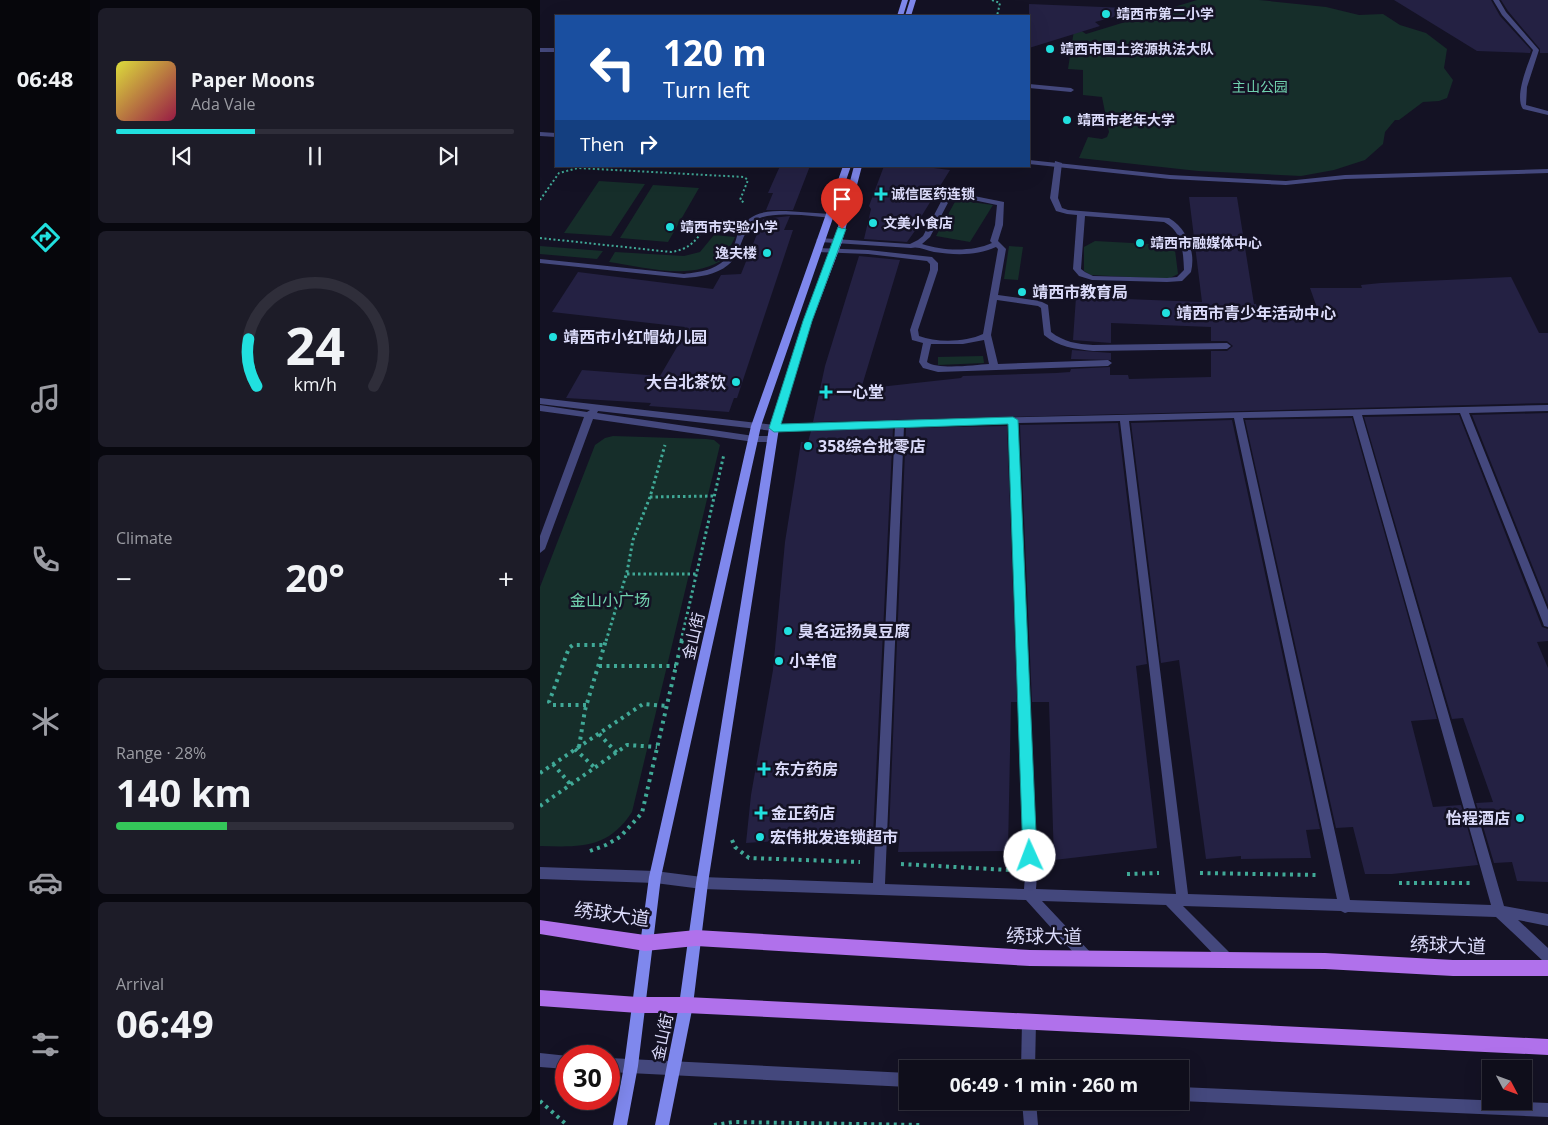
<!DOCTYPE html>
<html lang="en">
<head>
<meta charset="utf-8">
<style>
  :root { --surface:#0f0e1b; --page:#1d1c28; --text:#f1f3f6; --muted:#9b9ca3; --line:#2f2e3a; --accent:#21e0df }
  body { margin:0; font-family:"Open Sans","Noto Sans SC",sans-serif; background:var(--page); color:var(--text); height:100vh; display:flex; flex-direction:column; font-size:19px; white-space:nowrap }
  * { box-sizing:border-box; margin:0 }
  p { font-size:16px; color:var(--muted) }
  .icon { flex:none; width:28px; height:28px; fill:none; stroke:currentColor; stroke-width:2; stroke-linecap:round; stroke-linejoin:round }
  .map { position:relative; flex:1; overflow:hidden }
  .side { display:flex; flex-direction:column; gap:8px; padding:8px; background:#08080f; width:450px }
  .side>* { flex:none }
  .guide { position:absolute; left:15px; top:15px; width:475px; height:152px; border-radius:0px; box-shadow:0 5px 20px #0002,0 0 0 1px var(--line); background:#1a4fa0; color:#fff; overflow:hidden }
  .needle { width:32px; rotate:131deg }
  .fabs { position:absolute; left:942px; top:1060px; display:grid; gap:10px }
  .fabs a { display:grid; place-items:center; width:50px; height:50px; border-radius:0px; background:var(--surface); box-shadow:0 5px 20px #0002,0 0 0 1px var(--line); font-size:25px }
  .speed { position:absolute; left:15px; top:1045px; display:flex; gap:10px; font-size:25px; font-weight:700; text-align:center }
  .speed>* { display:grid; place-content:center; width:65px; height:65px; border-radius:50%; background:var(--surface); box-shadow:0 5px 20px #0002,0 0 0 1px var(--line); line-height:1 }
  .speed .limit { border:8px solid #d22; background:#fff; color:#111 }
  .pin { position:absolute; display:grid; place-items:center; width:42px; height:42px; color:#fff; margin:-51px -21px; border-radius:50% 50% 50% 0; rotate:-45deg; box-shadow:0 0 5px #0007 }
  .pin .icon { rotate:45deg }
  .me { position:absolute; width:55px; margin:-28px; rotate:358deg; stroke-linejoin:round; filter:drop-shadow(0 0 4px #0008) }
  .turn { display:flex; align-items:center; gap:18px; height:105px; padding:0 25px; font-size:22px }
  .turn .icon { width:65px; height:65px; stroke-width:2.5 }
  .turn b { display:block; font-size:35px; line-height:42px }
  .then { display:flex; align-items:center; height:48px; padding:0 25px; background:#0003; gap:10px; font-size:19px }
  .big { font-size:38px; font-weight:700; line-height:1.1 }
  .side .tile { flex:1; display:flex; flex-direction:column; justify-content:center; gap:8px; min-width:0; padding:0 18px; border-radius:8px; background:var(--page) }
  .side .dial { align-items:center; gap:0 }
  .dial svg { height:130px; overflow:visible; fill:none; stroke:var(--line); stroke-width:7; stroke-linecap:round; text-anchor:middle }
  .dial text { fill:var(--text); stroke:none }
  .song { display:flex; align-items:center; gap:15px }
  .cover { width:60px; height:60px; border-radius:8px; background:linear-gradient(135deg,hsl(60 70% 55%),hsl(340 70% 35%)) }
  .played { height:5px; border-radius:2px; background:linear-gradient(90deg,var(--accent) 35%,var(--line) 35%) }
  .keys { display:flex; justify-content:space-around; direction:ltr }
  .heat { display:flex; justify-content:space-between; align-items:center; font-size:28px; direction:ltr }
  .charge { height:8px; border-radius:4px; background:linear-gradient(90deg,#34c759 28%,var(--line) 0) }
  .trip { position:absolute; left:359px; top:1060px; width:290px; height:50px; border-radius:0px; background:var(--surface); box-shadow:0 5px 20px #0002,0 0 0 1px var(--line); font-weight:700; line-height:50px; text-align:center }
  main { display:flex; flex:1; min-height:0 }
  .menu { display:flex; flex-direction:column; width:90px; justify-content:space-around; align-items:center; background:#06060b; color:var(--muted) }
  .menu .icon { width:35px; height:35px }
  .menu .active { color:var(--accent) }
  .menu b { font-size:22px; color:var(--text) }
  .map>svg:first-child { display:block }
  .green { fill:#162e2a }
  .building { fill:#242143 }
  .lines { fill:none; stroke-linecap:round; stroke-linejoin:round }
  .path-far2 { stroke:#40a997; stroke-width:2; stroke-dasharray:2 2.5; stroke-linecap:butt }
  .path-far1 { stroke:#40a997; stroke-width:3; stroke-dasharray:2.5 3; stroke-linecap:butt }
  .path { stroke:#40a997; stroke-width:4; stroke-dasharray:3 4.5; stroke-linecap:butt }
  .service { fill:#44487d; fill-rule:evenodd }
  .minor { fill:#44487d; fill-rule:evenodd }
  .secondary { fill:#7f88ed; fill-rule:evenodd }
  .primary { fill:#b071eb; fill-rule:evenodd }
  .route { fill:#21e0df; stroke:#159291 }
  .poi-dot { fill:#21e0df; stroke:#141224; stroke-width:2 }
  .labels { text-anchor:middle; stroke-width:5; stroke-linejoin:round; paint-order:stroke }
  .far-poi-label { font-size:14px; font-weight:bold; fill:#dbdbfa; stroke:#141224; text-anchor:start }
  .far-park-label { font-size:14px; fill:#70d1ae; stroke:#141224 }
  .poi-label { font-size:16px; font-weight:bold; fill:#dbdbfa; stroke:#141224; text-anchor:start }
  .park-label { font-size:16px; fill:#70d1ae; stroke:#141224 }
  .street-label { font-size:16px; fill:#dbdbfa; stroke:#141224 }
  .near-street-label { font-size:19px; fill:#dbdbfa; stroke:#141224 }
</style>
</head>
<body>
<main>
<nav class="menu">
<b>06:48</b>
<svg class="icon active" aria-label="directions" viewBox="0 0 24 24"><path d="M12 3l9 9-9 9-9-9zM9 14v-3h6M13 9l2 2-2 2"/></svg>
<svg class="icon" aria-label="music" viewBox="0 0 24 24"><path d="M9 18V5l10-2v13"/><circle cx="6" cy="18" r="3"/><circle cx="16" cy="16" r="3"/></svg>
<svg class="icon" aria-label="phone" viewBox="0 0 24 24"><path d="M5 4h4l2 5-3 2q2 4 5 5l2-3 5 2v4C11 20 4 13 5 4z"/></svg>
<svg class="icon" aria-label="climate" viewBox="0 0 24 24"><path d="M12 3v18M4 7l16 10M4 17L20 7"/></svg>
<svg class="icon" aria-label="car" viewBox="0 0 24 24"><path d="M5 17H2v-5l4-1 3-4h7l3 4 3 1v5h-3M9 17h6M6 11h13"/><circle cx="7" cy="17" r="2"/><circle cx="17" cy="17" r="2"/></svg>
<svg class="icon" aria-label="filters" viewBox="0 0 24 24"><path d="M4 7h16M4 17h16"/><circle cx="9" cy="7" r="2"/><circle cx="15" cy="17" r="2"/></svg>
</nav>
<section class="side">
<div class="tile">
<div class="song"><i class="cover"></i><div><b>Paper Moons</b><p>Ada Vale</p></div></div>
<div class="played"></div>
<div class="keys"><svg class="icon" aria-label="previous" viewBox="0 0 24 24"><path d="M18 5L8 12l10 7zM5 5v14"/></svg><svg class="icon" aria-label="pause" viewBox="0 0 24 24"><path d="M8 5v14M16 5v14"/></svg><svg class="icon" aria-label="next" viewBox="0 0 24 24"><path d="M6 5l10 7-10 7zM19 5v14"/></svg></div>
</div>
<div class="tile dial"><svg viewBox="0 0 100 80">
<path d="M14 69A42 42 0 1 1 86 69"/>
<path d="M14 69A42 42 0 0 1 9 40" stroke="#21e0df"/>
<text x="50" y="56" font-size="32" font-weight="700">24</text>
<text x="50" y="72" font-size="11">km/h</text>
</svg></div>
<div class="tile"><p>Climate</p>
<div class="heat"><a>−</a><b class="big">20°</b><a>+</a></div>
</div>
<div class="tile"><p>Range · 28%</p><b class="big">140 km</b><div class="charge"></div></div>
<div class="tile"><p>Arrival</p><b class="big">06:49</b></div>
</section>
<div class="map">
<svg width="1008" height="1125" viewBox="0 0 1008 1125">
  <rect width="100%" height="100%" fill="#141224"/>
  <!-- green -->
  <path class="green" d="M657,0H719L786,7L819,15L843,14L860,25L886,33L907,49L904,68L913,80L907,98L899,101L883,102L859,120H855L845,132L843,144L825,160L794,170L761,176L658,171L539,158L548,137L562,139L567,137L569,132L562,97L543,95V70L528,69L534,30L537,28L546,34Z
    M59,181L105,184L71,236L24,233Z
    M113,185L159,188L128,242L80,238Z
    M416,200L453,205L430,242L396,236Z
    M174,235L195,237L185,258C152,282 106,267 69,262L75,252L144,256L160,252Z
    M555,241L628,245L635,250L638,274L628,279L551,275L544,271V247Z
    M0,246L63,251L57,259L0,254Z
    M469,246L483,247L478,280L464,279Z
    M443,356L444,363L398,365V357Z
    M73,436L166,439L174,440L180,445L92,812C68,849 40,847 0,846V587L55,445L65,438Z"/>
  <!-- building -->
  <path class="building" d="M854,0H951L960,16L991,50L990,53L937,51Z
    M961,0H1008V53H1000V49L968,11Z
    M489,4L587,8L588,13L555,22L560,26L489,48Z
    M240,166H270L253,210H226L233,193H228Z
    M344,166H378L410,170L376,225L377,228L367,242L324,239L331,209L329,206Z
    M649,197H697L714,304H716L717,308H777L770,288H822L821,285L841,283L971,277L999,333H1008V403L273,422L285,366L319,256L360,260L321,389L421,378L423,376L516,373L530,372L531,369L570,367V375H588L589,379L671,377V351H687L693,346L687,341H671V327L571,323V343L533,340L536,297L662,302Z
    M250,216L244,230H253L197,398H194L189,412L109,406L111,403L26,398L42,370L120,376L147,330H143L145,327L12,312L38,272L173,289L181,275L201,274L223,219Z
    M532,350L571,353V360L531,359Z
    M1008,413V605L932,415Z
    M919,415L1002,627L1008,629V641L997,642L1008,668V882L977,881L972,862L954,863L936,803L953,802L923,718L912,719L824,417Z
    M812,418L897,719L871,721L893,807L921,805L938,865L852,874H825L813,827L796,828L705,420Z
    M692,420L780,829L766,830L771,858L701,859V856L666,859L639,660L621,663L591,423Z
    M578,423L607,664L596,666L617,848L514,860L509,702H492L480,425Z
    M467,426L477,702H471L468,851L358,852L360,832L349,833L366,428Z
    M353,428L333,835L206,843L211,795L233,670L245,542L261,442H268L271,431Z"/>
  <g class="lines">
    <!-- path-far2 -->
    <path class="path-far2" d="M452,0L460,3L457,16
      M0,200L19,173L38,168L204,177L208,180L200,200L205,203
      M0,238L131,252C165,247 155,222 188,220"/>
    <!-- path-far1 -->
    <path class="path-far1" d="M110,497L175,496
      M87,574H157
      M66,641L87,572L93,540L110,497L125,445
      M141,641L184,454"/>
    <!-- path -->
    <path class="path" d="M59,666H136
      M46,705H11L9,702L29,648L33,645H64
      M59,734L77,753
      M39,747L45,710L66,640
      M35,749L55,768
      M13,764L31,785
      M0,773L103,704L127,706
      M0,806L87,745L117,747
      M192,840L195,847L209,858L320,862
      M50,851L66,845L80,837L102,813L142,640
      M361,864L469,870
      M660,873L776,875
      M587,874L619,873
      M859,883H930
      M41,1051L57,1052
      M383,1068L392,1069
      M0,1101L27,1125
      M174,1125L194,1122L382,1125"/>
    <!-- service -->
    <path class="service" d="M489,84L531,88L534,90L531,92L489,88Z
      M515,161L522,163L518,198L522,208L528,210L629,218C647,228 656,252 651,272L642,281L627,282L552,280L539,276L533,269L537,215L527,214L516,211L510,198ZM545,216L624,222C643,232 643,251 644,270L637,277L627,278L553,276L545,272L541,269Z
      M419,193L464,202L463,225L458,241L466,249L458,295L500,301L508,305L511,332C524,342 537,344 553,345L687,343L691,346L687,349L553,351C535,349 518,347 504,335L501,308L498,306L457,300L451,335L458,364L568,360L572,363L568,366L398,372L383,368L379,362L383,343L372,340L370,330L390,270V264L387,261L328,254L277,252L273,250L277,248L328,250L392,257L398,263V270L378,330L379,336C397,343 426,342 443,334L458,249L456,247C437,256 414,255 394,252C386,250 378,246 371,248L280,242L276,240L280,238L370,244L378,240L383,236L404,196ZM419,197L457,205L455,225L450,241L452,243C432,252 403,251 382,244L390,237L410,199ZM444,340L449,364C435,365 398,370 387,362L391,344H423Z
      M246,211L305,215L309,217L305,219C283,218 240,210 220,218C201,226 203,253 188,265C176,275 159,277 144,278L0,263V259L144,274C160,272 177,270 187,257C193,251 195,243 197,236C207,212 223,211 246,211Z
      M489,1015L494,1017L496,1022L495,1069H481L482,1022L484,1017Z
      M482,1101H496L498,1125H484Z"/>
    <!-- minor -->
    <path class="minor" d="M953,0H959L966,12L999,50L987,87L986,105L1008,111V115L983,109C974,96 988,65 993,50L962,15Z
      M0,48H16V52H0Z
      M0,132L16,133V137L0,136Z
      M489,160L630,175L746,181L805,175L1008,169V173L805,179L746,185L630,179L489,164Z
      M0,398L234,425L360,420L1008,405V411L929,413L1008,610V627L1004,626L1003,623L920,413L822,415L964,906L1008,914V926L978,920L1008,948V963L1003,961L956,917L808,912L805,913L801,911L643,906L692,955L693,959L692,963L687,965L682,963L626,905L502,901L552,954L553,958L552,962L547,964L542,962L486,900L162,889L115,883L0,879V867L115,871L162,877L333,883L355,426L234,431L58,411L57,413L214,436H232L237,439L232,442H214L53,419L5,549L0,553V536L44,417L0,411V405L47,412L50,410L0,404ZM813,416L951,905L810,900L703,418ZM694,418L797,899L648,894L589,421ZM580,421L636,894L496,889L497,876L478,423ZM469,424L485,876L484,889L345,884L364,426Z
      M0,1053L28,1056H26V1069L0,1067Z
      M69,1058L368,1073V1087L69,1072Z
      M640,1087L1008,1103V1117L640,1101Z"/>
    <!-- secondary -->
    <path class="secondary" d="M362,0H368L363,16H357Z
      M370,0H376L371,16H365Z
      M303,166H311L221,426L121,877L98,1066L87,1125H73L84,1066L109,877L211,426Z
      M314,166H322L302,242L272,321L239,428L168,883L153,1005L129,1125H115L139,1005L156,883L229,428L264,321L294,242Z"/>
    <!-- primary -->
    <path class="primary" d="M0,920L105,935L156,930L490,950L785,953L913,960H1008V976H913L785,969L490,966L156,946L105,951L0,934Z
      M0,990L98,997H146L1008,1039V1055L146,1013H98L0,1006Z"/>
  </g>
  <!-- route -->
  <path class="route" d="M298,227L306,229L272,321L241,424L473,417L478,420L497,856L495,861L490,862L486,861L483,856L468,424L234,432L229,428L263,321Z"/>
  <!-- markers -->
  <g class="poi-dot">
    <circle cx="566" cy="14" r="5"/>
    <circle cx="510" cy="49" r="5"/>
    <circle cx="527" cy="120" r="5"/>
    <path d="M338.5 186.5h5v5h5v5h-5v5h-5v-5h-5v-5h5z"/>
    <circle cx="333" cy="223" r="5"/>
    <circle cx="130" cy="227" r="5"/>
    <circle cx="600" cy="243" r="5"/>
    <circle cx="227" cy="253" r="5"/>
    <circle cx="482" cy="292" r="5"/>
    <circle cx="626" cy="313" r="5"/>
    <circle cx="13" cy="337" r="5"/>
    <circle cx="196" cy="382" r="5"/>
    <path d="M283.5 384.5h5v5h5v5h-5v5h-5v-5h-5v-5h5z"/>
    <circle cx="268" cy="446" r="5"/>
    <circle cx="248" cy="631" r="5"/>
    <circle cx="239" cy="661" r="5"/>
    <path d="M221.5 761.5h5v5h5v5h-5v5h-5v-5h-5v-5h5z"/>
    <path d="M218.5 805.5h5v5h5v5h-5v5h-5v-5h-5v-5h5z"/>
    <circle cx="980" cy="818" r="5"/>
    <circle cx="220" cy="837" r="5"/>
  </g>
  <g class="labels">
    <!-- far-poi labels -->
    <g class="far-poi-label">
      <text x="576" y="19">靖西市第二小学</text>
      <text x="520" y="54">靖西市国土资源执法大队</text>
      <text x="537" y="125">靖西市老年大学</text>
      <text x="351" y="199">诚信医药连锁</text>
      <text x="343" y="228">文美小食店</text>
      <text x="140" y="232">靖西市实验小学</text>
      <text x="610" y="248">靖西市融媒体中心</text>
      <text x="217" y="258" text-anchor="end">逸夫楼</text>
    </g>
    <!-- far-park labels -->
    <g class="far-park-label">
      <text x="720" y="92">主山公园</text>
    </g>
    <!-- poi labels -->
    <g class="poi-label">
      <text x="492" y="298">靖西市教育局</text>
      <text x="636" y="319">靖西市青少年活动中心</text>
      <text x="23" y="343">靖西市小红帽幼儿园</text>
      <text x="186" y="388" text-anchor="end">大台北茶饮</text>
      <text x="296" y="398">一心堂</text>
      <text x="278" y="452">358综合批零店</text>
      <text x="258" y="637">臭名远扬臭豆腐</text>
      <text x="249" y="667">小羊倌</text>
      <text x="234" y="775">东方药房</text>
      <text x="231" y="819">金正药店</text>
      <text x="970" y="824" text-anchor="end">怡程酒店</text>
      <text x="230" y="843">宏伟批发连锁超市</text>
    </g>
    <!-- park labels -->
    <g class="park-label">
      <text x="70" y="606">金山小广场</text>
    </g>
    <!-- street labels -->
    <g class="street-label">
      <text transform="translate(153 636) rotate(-77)" y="6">金山街</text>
      <text transform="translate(122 1037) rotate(-78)" y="6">金山街</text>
    </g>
    <!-- near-street labels -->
    <g class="near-street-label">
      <text transform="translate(72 914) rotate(8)" y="7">绣球大道</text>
      <text transform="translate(504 936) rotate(1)" y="7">绣球大道</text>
      <text transform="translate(908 945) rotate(2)" y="7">绣球大道</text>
    </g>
  </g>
</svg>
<div class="fabs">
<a><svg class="needle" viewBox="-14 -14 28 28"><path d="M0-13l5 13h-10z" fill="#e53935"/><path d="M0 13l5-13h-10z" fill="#9b9ca3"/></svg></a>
</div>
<div class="speed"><div class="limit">30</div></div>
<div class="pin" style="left:302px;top:229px;background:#d93025"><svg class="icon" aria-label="arrive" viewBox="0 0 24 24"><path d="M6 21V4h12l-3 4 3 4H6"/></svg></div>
<svg class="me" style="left:490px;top:856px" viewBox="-20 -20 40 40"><circle r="19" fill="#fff"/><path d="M0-13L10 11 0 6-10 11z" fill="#21e0df"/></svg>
<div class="trip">06:49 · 1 min · 260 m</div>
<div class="guide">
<div class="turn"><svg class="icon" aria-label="left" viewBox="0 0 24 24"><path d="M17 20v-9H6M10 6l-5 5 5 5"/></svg><div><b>120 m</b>Turn left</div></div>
<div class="then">Then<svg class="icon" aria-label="right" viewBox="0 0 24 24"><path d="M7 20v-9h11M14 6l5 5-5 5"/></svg></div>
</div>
</div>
</main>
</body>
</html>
